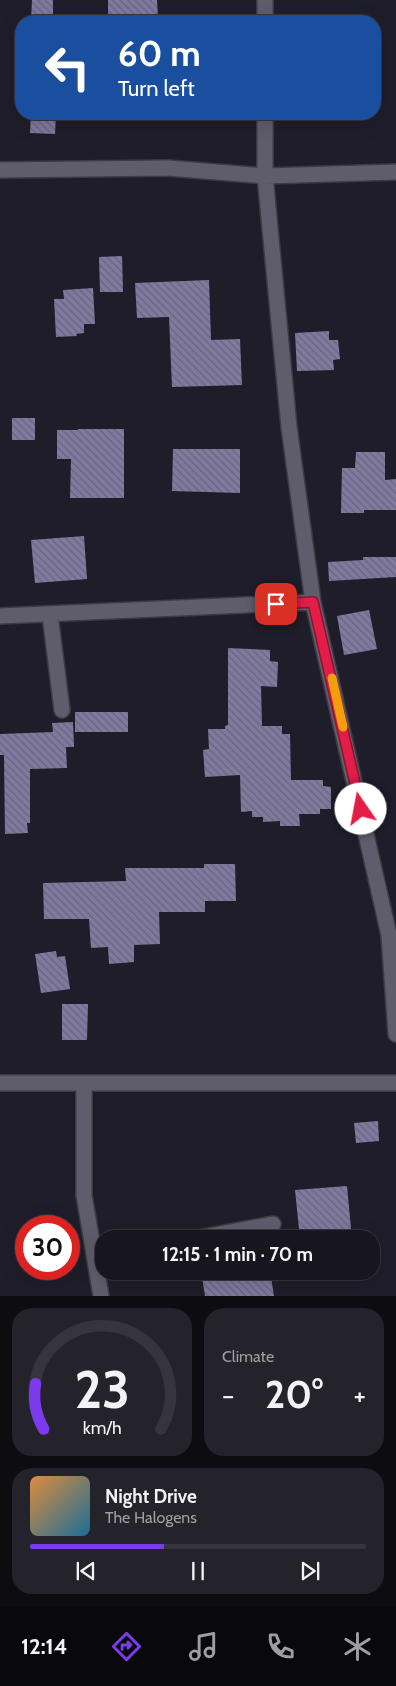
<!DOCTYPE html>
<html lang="en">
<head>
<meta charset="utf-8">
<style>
  :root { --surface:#17161f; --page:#24232c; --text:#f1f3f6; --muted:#9e9fa4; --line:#36353d; --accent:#7c3aed }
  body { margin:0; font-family:Cabin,sans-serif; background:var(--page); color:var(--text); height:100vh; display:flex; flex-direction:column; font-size:19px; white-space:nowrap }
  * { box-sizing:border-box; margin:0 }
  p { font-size:16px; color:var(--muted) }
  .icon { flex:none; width:28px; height:28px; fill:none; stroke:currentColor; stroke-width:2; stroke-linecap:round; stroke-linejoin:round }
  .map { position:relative; height:1296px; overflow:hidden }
  .panel { display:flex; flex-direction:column; gap:12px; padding:12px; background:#0d0c11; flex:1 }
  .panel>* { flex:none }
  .top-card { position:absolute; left:15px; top:15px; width:366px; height:105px; border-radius:20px; box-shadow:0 5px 20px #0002,0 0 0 1px var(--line); background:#1a4fa0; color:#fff; overflow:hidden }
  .speed { position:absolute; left:15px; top:1215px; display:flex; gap:10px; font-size:25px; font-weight:700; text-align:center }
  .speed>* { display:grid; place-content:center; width:65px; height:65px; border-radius:50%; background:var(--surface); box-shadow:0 5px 20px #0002,0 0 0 1px var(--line); line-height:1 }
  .speed .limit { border:8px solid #d22; background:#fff; color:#111 }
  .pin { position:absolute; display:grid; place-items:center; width:42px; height:42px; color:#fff; margin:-21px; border-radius:10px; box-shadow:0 2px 8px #0006 }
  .me { position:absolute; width:55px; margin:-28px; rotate:348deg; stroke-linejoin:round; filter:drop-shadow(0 0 4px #0008) }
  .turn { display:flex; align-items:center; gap:18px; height:105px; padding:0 20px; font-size:22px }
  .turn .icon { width:65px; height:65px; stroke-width:2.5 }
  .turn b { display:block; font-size:35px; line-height:42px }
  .big { font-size:38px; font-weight:700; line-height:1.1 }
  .panel .tile { flex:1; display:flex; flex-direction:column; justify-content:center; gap:8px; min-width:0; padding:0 18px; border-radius:20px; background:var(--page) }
  .panel .dial { align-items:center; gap:0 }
  .dial svg { height:130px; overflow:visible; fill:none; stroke:var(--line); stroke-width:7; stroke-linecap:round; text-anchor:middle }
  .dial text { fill:var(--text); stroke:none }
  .song { display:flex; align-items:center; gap:15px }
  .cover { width:60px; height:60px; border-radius:8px; background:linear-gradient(135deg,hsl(30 70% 55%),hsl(200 70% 35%)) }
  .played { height:5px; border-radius:2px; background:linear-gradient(90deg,var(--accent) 40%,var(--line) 40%) }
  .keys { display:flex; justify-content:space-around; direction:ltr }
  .heat { display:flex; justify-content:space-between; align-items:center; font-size:28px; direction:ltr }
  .panel .tiles { flex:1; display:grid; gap:12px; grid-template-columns:1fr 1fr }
  .tile:last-child { grid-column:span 2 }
  .trip { position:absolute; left:95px; top:1230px; width:285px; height:50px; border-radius:20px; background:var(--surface); box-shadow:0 5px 20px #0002,0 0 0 1px var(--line); font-weight:700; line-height:50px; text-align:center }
  .tab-bar { display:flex; height:80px; justify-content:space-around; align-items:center; background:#09090c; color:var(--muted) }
  .tab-bar .icon { width:35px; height:35px }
  .tab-bar .selected { color:var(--accent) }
  .tab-bar b { font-size:22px; color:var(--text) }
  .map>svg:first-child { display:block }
  .building { fill:url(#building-back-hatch) }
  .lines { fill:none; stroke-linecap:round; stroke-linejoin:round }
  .minor-casing { stroke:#3c3b44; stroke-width:18 }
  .minor { stroke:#5f5d6b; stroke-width:15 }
  .route-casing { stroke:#92132f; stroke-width:12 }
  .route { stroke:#e11d48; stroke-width:9 }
  .slow { stroke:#f59e0b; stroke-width:9 }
</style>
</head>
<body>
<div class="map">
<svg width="396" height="1296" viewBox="0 0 396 1296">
  <defs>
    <pattern id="building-back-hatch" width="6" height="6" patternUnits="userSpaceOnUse" patternTransform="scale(1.25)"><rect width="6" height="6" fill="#817a9f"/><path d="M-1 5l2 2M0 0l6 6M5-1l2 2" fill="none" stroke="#68647b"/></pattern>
  </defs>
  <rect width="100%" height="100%" fill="#1f1d29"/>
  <!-- building -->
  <path class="building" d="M32,0H53V21H31Z
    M108,0H157L158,18L143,19V21H108Z
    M31,114H56L55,134L30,133Z
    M122,256L123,292H100L99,257Z
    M209,280L211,340L240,339L242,385L172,387L169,317L137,318L135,283Z
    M93,288L95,324H84V333L76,334L77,336L56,337L54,299H64L63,290Z
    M329,331V340H338L340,359L333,360L334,370L297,371L295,333Z
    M12,418H35V440H12Z
    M78,429H124V498H70L71,459H57V430H78Z
    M173,449H240V493L172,491Z
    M356,452H385V480L396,479V510H364V513H341L342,468H355Z
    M84,536L87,579L35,583L31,540Z
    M363,557H396V577L329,581L328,562L363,560Z
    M369,610L377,649L344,655L337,616Z
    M228,648L270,650V661L278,662L277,687L261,686L262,726H282V734H290L291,780H323V786L331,787V809H320V814H299L300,826H280V821L263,822V817H252V811L241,812L240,775L205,777L203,750L209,749L208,729H225V726L228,725Z
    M75,712H128V732H75Z
    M73,722L74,747H66L67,768L30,769V823H27L28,833L5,834L4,755H0V734L53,732L52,723Z
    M204,864H235L236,901H205V912H159L160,944L134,945V962L109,964L108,947L91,948L89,919H44L43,883L126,881L125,868H204Z
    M56,951L57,957L65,956L70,989L41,993L35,954Z
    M62,1004H88L87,1040H62Z
    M378,1121L379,1141L356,1143L354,1123Z
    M347,1186L352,1239H300L295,1190Z
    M201,1271H270L274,1296H205Z"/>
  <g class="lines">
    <defs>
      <path id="minor" d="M265,0V21
        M265,114V176L289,427L313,602L389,935L396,1034
        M0,170L168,168L265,176L396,172
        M50,615L62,710
        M0,616L313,602
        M0,1083H396
        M84,1083V1195L101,1296
        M193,1239L273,1224"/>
    </defs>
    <!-- minor casing -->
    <use href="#minor" class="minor-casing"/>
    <!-- minor -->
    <use href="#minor" class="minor"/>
  </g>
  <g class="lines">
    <defs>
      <path id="route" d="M276,604L313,602L361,809"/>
    </defs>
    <!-- route casing -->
    <use href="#route" class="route-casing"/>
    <!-- route -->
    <use href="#route" class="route"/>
    <!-- slow -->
    <path class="slow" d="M332,678L343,727"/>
  </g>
</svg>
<div class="speed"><div class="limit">30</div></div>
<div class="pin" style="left:276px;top:604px;background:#d93025"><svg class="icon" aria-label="arrive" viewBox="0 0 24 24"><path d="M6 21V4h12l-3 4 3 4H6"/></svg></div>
<svg class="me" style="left:361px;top:809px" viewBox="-20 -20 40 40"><circle r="19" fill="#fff"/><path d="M0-13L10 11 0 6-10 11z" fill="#e11d48"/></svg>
<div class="trip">12:15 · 1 min · 70 m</div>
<div class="top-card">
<div class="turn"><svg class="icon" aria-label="left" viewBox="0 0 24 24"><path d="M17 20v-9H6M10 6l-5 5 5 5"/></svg><div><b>60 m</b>Turn left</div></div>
</div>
</div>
<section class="panel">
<div class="tiles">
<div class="tile dial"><svg viewBox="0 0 100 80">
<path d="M14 69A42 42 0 1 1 86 69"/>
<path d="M14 69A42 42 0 0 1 9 41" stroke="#7c3aed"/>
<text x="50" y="56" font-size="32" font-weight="700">23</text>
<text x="50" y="72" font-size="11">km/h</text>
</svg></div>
<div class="tile"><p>Climate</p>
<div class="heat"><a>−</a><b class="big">20°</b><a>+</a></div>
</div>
<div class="tile">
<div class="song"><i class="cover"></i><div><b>Night Drive</b><p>The Halogens</p></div></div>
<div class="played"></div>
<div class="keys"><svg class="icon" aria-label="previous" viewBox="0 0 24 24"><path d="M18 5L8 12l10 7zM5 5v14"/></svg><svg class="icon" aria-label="pause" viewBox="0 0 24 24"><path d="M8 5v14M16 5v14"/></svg><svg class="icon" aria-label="next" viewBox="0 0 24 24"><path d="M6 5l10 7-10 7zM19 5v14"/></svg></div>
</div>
</div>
</section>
<nav class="tab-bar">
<b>12:14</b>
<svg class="icon selected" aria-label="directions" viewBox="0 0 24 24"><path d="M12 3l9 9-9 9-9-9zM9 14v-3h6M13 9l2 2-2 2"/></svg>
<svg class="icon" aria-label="music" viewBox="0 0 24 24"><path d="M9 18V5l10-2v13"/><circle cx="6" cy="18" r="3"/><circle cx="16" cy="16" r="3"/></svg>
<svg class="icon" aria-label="phone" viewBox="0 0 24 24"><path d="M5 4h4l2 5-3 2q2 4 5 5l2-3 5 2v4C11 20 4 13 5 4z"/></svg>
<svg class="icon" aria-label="climate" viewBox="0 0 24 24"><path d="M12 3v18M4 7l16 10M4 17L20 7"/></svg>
</nav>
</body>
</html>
